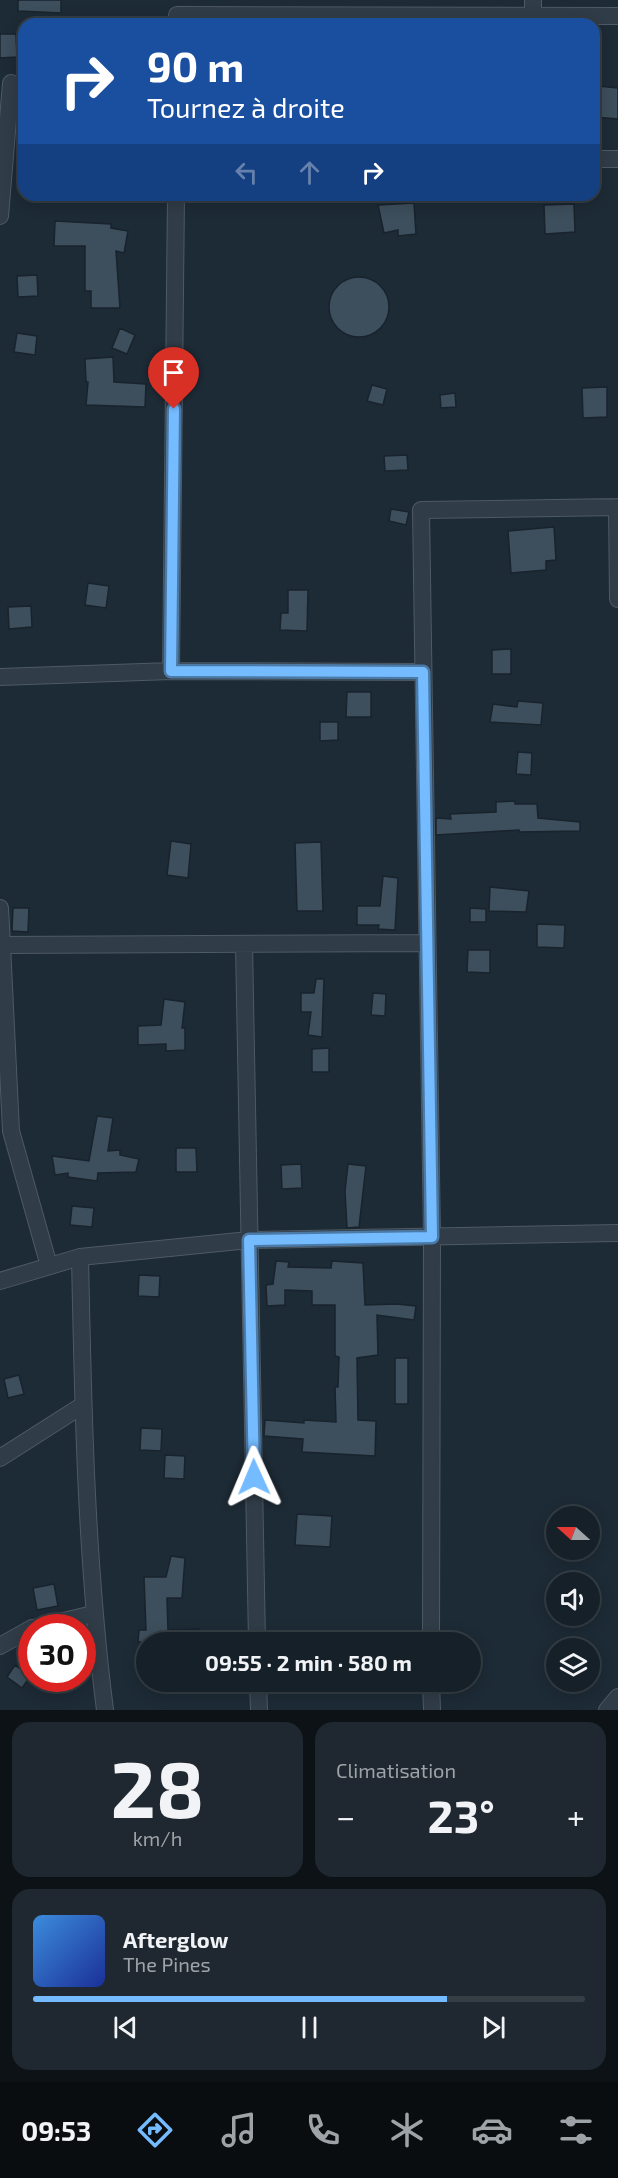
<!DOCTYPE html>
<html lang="fr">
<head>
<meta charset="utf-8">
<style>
  :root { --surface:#162028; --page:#1f2830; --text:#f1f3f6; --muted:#9ea3a8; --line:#353e45; --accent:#74bbff }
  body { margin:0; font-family:"Exo 2",sans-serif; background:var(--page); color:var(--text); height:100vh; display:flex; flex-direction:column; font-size:22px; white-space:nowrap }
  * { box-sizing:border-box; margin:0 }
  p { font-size:20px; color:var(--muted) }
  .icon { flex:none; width:33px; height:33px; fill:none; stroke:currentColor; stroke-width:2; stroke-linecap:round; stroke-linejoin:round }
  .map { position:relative; height:1710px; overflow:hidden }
  .panel { display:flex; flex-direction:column; gap:12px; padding:12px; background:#0c1216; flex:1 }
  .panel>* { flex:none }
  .guide { position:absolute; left:18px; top:18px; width:582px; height:183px; border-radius:18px; box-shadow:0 3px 15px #0003,0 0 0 2px var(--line); background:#1a4fa0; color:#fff; overflow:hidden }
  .needle { width:39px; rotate:291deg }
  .buttons { position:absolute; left:546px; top:1506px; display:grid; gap:12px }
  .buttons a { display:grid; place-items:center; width:54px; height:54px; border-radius:50%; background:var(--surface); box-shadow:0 3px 15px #0003,0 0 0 2px var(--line); font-size:30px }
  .speed { position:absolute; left:18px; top:1614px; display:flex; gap:12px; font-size:30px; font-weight:700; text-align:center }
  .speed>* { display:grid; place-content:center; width:78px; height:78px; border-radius:50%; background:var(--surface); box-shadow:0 3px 15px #0003,0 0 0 2px var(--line); line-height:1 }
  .speed .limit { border:9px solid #d22; background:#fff; color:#111 }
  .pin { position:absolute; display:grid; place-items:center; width:51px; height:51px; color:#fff; margin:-62px -26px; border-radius:50% 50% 50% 0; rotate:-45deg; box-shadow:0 0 6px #0007 }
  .pin .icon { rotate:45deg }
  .me { position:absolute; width:66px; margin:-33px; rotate:359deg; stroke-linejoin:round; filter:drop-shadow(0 0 4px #0008) }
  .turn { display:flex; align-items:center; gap:21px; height:126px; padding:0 30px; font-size:27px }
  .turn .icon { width:78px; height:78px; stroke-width:2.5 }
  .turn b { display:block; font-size:42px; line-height:51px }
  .lanes { display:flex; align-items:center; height:57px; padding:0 30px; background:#0003; justify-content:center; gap:30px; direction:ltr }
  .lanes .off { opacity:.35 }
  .big { font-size:45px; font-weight:700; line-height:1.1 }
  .panel .card { flex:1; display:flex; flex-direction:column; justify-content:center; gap:9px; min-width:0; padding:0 21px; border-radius:18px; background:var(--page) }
  .panel .dial { align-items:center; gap:0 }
  .dial b { font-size:78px; line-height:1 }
  .song { display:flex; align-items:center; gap:18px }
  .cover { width:72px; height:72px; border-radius:9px; background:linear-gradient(135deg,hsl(210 70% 55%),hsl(230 70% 35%)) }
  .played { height:6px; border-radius:3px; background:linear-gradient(90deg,var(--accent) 75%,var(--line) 75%) }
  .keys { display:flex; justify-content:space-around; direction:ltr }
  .heat { display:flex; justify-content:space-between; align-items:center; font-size:33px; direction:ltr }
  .panel .tiles { flex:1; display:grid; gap:12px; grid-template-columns:1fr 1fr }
  .card:last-child { grid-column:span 2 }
  .trip { position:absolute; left:136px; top:1632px; width:345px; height:60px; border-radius:30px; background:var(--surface); box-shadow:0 3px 15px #0003,0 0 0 2px var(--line); font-weight:700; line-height:60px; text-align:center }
  .tabs { display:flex; height:96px; justify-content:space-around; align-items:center; background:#090d10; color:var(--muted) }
  .tabs .icon { width:42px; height:42px }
  .tabs .active { color:var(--accent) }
  .tabs b { font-size:27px; color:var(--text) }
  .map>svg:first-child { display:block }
  .building { fill:#3d4e5c; stroke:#18232d; stroke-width:1.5 }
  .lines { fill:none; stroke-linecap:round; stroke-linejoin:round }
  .street-casing { stroke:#4e5a65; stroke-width:18 }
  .street { stroke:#303c47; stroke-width:16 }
  .route-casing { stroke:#4b7aa6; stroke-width:15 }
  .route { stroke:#74bbff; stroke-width:10 }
</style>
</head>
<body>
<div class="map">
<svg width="618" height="1710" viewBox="0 0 618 1710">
  <rect width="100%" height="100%" fill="#1d2b36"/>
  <!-- building -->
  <path class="building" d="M18,0H61V13L18,11Z
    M0,34H16L17,57L0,58Z
    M598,86L618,88V119L595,117Z
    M414,203L416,234L398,236V230L384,233L378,205Z
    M574,204L575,232L545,234L544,205Z
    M55,221L111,224V228L128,231L124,253L116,251L120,308H91V291H85V246H54Z
    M37,275L38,296L18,297L17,276Z
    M329 307a30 30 0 1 1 60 0a30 30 0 1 1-60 0Z
    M120,328L135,335L127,354L112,348Z
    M17,333L37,336L35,355L14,352Z
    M113,357L114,382L146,384L145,407L86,405L88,382H86L85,359Z
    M372,385L387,389L383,405L367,401Z
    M607,387V417L583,418L582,388Z
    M455,393L456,407L441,408L440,395Z
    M407,455L408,470L385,471L384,456Z
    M391,509L409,512L406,525L389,521Z
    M554,527L556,560L546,561V570L511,573L508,531Z
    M88,583L109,586L106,608L85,605Z
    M288,590H308L307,631L280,630L281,613H288Z
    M31,606L32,627L9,629L8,607Z
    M511,649V674H492V650Z
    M347,692H371V717H346Z
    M518,701L543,703L541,725L490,722L493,704L517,707Z
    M320,722H338V740L320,741Z
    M518,752L532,753L531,775L516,774Z
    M515,801V804H537L538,818L580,822V831L519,832V830L436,835V818L451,819L450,814L496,812V802Z
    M171,841L191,844L188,878L167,875Z
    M321,842L323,911H297L295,843Z
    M383,876L398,878L395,930L378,929L379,925H357V906H380Z
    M490,887L529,891L526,912L489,911Z
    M13,908H29L28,932L12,931Z
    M470,908L486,909V922H470Z
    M537,924L565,925L564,948L537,947Z
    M468,950H490V973L467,972Z
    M316,979H324L322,1037L308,1035L311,1012H301V993H314Z
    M373,993L386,994L385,1016L371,1015Z
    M164,999L185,1002L182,1028H185V1050L166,1051V1044L138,1045V1026L161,1025Z
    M329,1048V1072H312V1049Z
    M97,1116L113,1118L108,1151L120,1150V1155L139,1159L136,1172L98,1173L97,1181L68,1177V1173L55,1175L52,1156L89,1161Z
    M176,1148H196L197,1172H176Z
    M301,1164L302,1188L282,1189L281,1165Z
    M348,1164L366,1166L359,1227L347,1228L345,1191Z
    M72,1206L94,1208L92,1227L70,1225Z
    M276,1261L289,1262L288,1267L331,1268L332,1261L363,1263L365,1305L397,1304L416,1306L414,1320L377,1315L378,1355L357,1358L358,1420L376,1421L375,1456L302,1452L303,1439L264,1436L265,1420L304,1423V1420L336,1422L335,1387H338L339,1357L335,1356V1305H312V1291L285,1290V1305L267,1306L266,1285L273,1284Z
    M139,1275L160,1276L159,1297L138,1296Z
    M395,1358H408V1404H395Z
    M19,1375L24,1394L8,1398L4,1379Z
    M141,1428L162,1429L161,1451L140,1450Z
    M165,1455L185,1456L184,1479L164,1478Z
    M297,1514L332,1516L330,1547L295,1545Z
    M171,1556L185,1558L182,1598H167L168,1630L199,1629L200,1642H138L139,1630H146L144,1577H166Z
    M54,1584L58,1606L37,1610L33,1588Z
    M32,1656V1674L22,1688L7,1677L15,1665L19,1668Z"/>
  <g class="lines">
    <defs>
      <path id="street" d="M177,15L618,16
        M533,16V0
        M594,159H618
        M0,216L11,83
        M617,507L618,599
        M171,671L176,195
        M0,677L171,671L423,672
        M0,908L2,945
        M244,944L257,1642
        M80,1257C83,1408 86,1560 105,1710
        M49,1266L11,1131L2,945L427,943
        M0,1281L80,1257L249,1240L618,1233
        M0,1458L83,1405
        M34,1628L93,1614
        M431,1642L432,1237L421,510L618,507
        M0,1646L32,1628
        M258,1682L259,1710
        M431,1682L432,1710
        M607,1710L618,1697"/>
    </defs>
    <!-- street casing -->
    <use href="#street" class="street-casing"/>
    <!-- street -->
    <use href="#street" class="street"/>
  </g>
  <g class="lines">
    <defs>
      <path id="route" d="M174,409L171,671L423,672L432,1237L249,1240L254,1477"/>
    </defs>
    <!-- route casing -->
    <use href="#route" class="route-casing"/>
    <!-- route -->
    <use href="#route" class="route"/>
  </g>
</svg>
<div class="buttons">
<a><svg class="needle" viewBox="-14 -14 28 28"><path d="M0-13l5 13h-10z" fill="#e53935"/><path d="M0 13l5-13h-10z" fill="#9ea3a8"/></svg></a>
<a><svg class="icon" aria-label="sound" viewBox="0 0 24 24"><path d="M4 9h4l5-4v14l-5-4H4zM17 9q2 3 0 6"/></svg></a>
<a><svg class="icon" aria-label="layers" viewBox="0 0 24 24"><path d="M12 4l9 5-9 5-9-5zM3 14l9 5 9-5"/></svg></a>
</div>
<div class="speed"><div class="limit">30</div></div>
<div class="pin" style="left:174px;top:409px;background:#d93025"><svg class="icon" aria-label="arrive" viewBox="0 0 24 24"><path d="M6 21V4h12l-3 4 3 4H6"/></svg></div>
<svg class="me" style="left:254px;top:1477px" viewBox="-20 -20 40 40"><path d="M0-17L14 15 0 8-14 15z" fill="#74bbff" stroke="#fff" stroke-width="4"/></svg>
<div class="trip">09:55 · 2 min · 580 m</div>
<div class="guide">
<div class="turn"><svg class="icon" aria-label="right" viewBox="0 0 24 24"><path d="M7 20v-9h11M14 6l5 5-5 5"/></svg><div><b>90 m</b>Tournez à droite</div></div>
<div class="lanes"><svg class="icon off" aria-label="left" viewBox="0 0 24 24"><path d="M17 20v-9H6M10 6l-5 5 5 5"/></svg><svg class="icon off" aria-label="ahead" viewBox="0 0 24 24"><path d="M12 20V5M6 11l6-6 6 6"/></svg><svg class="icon" aria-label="right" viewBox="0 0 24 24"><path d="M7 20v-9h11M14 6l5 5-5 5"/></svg></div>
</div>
</div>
<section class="panel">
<div class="tiles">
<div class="card dial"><b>28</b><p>km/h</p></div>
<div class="card"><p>Climatisation</p>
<div class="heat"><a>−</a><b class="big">23°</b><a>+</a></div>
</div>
<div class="card">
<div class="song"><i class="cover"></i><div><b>Afterglow</b><p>The Pines</p></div></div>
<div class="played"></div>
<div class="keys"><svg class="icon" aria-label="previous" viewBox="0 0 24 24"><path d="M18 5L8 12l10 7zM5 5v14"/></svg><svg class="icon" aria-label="pause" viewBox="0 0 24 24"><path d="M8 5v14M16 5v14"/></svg><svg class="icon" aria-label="next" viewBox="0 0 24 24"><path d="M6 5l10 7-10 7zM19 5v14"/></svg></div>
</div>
</div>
</section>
<nav class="tabs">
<b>09:53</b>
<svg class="icon active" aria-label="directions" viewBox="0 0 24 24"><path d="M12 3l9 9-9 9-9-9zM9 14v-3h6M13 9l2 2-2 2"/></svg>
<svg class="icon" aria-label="music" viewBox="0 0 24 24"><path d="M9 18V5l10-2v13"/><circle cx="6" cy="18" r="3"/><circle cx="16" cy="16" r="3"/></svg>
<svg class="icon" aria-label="phone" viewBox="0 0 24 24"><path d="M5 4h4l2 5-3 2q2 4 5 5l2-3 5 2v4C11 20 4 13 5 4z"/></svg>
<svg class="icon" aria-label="climate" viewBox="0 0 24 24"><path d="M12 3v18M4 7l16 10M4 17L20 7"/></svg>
<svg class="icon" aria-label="car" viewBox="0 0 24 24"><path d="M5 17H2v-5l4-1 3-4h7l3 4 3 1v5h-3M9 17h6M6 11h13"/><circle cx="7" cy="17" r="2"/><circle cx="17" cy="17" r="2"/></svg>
<svg class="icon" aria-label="filters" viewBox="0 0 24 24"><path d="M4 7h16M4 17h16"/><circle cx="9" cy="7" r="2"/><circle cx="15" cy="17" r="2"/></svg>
</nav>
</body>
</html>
